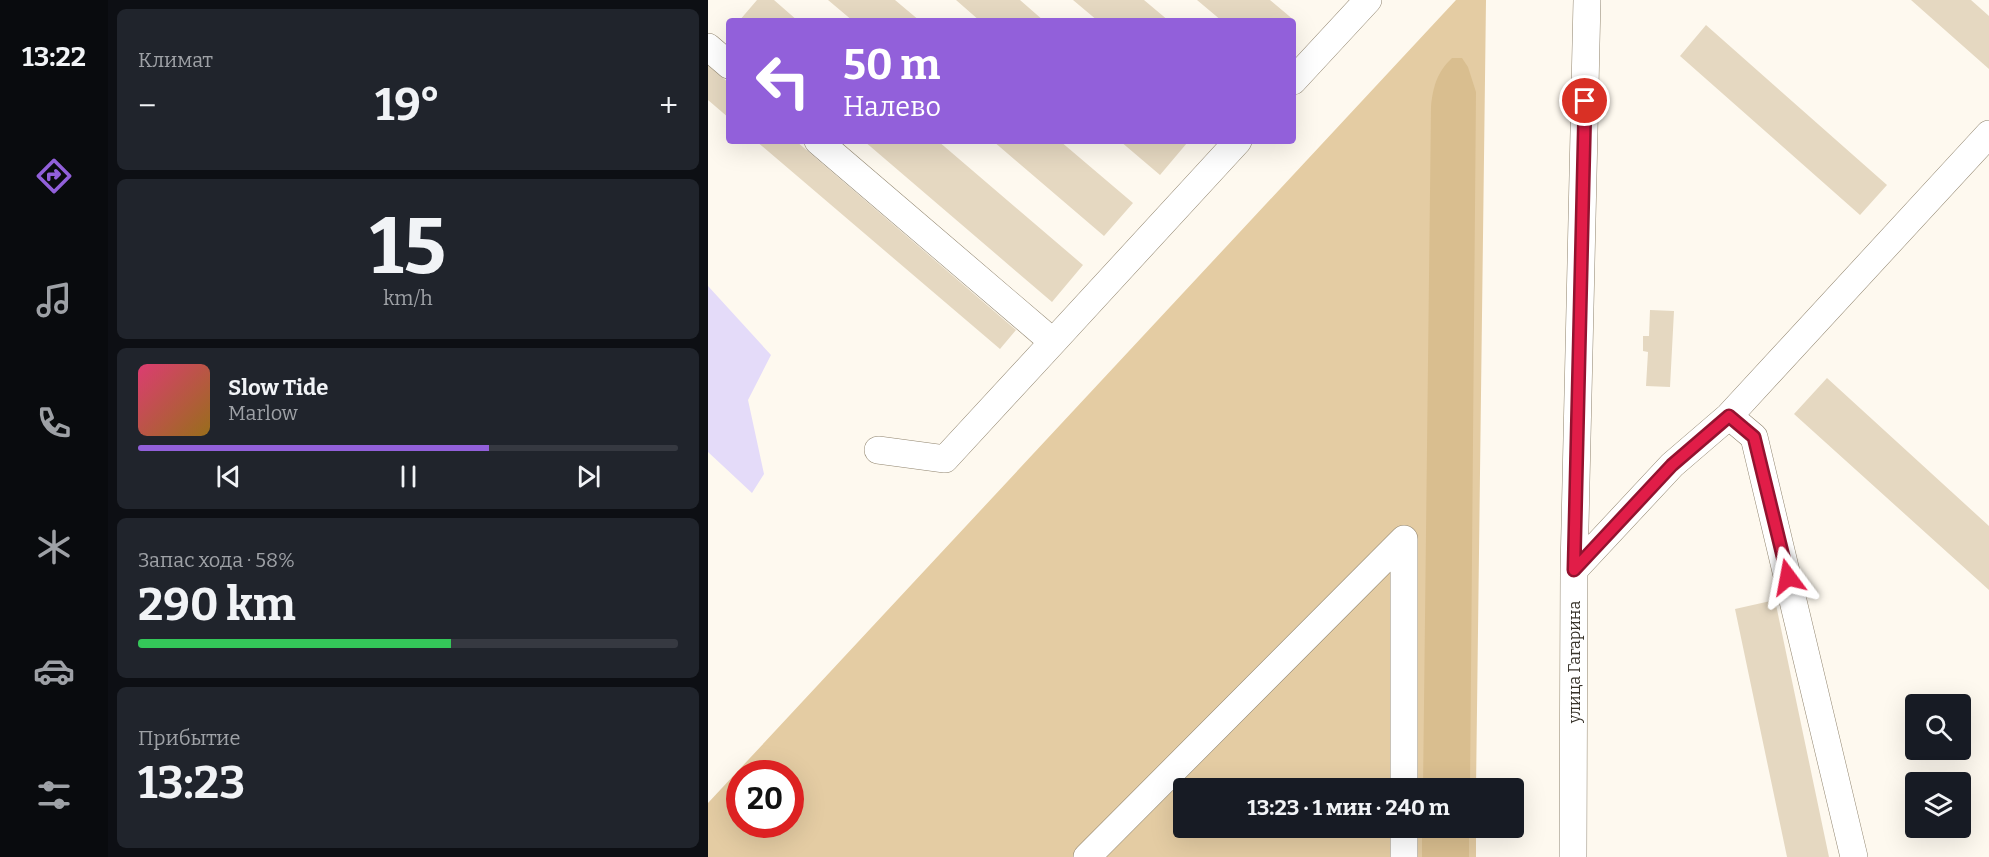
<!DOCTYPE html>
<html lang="ru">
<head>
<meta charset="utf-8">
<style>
  :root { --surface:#171b24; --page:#20242c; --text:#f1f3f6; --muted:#9ea1a6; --line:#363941; --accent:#9260da }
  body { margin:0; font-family:Bitter,serif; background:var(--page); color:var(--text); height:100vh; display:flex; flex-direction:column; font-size:22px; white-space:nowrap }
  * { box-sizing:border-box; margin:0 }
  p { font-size:20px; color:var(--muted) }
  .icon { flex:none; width:33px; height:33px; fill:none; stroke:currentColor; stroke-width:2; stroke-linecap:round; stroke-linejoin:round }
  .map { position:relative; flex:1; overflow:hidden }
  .details { display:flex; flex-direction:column; gap:9px; padding:9px; background:#0d0f14; width:600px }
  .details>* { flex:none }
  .banner { position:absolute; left:18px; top:18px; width:570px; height:126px; border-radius:6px; box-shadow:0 6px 24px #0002; background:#9260da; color:#fff; overflow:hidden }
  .fabs { position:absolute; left:1197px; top:694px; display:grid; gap:12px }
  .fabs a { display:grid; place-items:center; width:66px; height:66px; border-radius:6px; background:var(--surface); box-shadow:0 6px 24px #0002; font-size:30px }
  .speed { position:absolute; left:18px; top:760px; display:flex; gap:12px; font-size:30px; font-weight:700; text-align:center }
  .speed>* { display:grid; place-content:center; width:78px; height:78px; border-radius:50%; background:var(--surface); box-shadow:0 6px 24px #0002; line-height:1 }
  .speed .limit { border:9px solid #d22; background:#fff; color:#111 }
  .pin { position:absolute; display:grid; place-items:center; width:51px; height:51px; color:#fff; margin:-26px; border:3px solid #fff; border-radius:50%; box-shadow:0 2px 6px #0007 }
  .me { position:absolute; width:66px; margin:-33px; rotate:347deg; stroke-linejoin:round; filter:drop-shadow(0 0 4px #0008) }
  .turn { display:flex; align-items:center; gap:21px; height:126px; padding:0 18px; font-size:27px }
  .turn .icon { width:78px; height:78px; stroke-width:2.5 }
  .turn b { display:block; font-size:42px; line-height:51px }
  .big { font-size:45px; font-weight:700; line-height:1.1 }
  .details .tile { flex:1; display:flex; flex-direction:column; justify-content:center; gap:9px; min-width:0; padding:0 21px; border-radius:9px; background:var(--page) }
  .details .dial { align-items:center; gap:0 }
  .dial b { font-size:78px; line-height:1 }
  .song { display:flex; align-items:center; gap:18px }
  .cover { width:72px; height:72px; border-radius:9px; background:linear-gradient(135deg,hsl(340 70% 55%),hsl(40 70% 35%)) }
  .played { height:6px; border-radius:3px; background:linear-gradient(90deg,var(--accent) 65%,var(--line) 65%) }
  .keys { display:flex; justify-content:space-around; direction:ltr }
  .heat { display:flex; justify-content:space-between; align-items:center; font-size:33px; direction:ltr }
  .charge { height:9px; border-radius:4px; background:linear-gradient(90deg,#34c759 58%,var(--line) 0) }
  .trip { position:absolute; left:465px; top:778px; width:351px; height:60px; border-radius:6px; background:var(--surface); box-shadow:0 6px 24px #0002; font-weight:700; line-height:60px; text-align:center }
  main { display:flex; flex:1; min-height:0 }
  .tab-bar { display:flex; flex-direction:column; width:108px; justify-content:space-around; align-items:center; background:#090b0e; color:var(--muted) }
  .tab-bar .icon { width:42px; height:42px }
  .tab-bar .selected { color:var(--accent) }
  .tab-bar b { font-size:27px; color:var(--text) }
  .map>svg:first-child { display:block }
  .green { fill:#e4cca3; fill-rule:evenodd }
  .forest { fill:#d9be8f }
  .water { fill:#e4dbf9 }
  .building { fill:#e5d8c1 }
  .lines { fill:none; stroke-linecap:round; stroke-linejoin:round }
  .minor-casing { stroke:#91856f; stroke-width:28 }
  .minor { stroke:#fff; stroke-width:27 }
  .route-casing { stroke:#92132f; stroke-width:15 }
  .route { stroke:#e11d48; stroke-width:10 }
  .labels { text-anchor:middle; stroke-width:4.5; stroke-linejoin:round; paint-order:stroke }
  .street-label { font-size:16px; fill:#38332a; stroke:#fff }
</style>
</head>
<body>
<main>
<nav class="tab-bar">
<b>13:22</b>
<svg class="icon selected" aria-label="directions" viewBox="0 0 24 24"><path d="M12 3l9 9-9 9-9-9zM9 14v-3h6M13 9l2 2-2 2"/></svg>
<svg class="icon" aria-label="music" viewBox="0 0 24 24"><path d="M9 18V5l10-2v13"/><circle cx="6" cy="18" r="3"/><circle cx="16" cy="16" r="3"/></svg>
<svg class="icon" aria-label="phone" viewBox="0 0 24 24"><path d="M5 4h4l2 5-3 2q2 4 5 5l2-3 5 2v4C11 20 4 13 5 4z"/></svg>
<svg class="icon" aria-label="climate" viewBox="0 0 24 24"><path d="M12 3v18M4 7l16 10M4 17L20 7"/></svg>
<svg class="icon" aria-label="car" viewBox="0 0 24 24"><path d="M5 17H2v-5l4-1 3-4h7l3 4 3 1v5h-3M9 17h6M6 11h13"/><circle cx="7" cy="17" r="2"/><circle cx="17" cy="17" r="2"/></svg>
<svg class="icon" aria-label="filters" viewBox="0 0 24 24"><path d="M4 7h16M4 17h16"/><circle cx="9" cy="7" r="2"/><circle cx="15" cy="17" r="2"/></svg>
</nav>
<section class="details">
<div class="tile"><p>Климат</p>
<div class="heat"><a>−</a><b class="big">19°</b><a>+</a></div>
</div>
<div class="tile dial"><b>15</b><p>km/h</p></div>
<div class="tile">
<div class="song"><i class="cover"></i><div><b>Slow Tide</b><p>Marlow</p></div></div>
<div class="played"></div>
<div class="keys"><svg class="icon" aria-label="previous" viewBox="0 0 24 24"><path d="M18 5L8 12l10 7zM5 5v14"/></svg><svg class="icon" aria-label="pause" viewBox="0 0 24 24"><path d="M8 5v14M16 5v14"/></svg><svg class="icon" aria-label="next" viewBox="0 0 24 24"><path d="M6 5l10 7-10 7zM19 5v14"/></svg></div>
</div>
<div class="tile"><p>Запас хода · 58%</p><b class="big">290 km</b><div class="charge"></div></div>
<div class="tile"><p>Прибытие</p><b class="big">13:23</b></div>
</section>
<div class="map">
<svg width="1281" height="857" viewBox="0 0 1281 857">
  <rect width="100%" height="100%" fill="#fef9ef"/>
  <!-- green -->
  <path class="green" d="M748,0H778L768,789H476V828H768V857H0V803ZM32,774H82V825H32Z"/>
  <!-- forest -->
  <path class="forest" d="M744,58H754L760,67L768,92L762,789H715L723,107C725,87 729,72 744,58Z
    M714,828H761V857H714Z"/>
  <!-- water -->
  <path class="water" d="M0,286L63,355L40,400L56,474L44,493L0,452Z"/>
  <!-- building -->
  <path class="building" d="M49,0H66L90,21H31Z
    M120,0H187L212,21H145Z
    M248,0H312L336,21H272Z
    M365,0H436L461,21H390Z
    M489,0H562L587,21H514Z
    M1203,0H1263L1281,16V69Z
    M998,25L1179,185L1152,215L972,56Z
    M0,65L21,83V118L0,100Z
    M48,141H88L308,330L292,349Z
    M156,141H230L375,265L344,302Z
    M285,141H352L425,203L396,236Z
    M412,141H477L479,143L452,175Z
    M942,310L966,311L962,387L938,386L940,352L935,351V336H941Z
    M1119,378L1281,526V590L1086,414Z
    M1067,600L1121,857H1079L1027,609Z"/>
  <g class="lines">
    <defs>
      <path id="minor" d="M0,47L21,65
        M585,81L660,0
        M110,141L345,342L530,141
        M1021,416L1046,437L1146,857
        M170,450L237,459L345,342
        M866,570L964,465L1021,416L1281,134
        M696,789V539
        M379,857L696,539
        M696,857V828
        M865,857L866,570L879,0"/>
    </defs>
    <!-- minor casing -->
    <use href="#minor" class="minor-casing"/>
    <!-- minor -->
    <use href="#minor" class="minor"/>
  </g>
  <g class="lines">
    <defs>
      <path id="route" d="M877,101L866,570L964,465L1021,416L1046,437L1080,577"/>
    </defs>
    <!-- route casing -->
    <use href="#route" class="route-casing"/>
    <!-- route -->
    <use href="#route" class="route"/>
  </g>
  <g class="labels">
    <!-- street labels -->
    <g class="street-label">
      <text transform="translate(866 662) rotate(-90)" y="6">улица Гагарина</text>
    </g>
  </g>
</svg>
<div class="fabs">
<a><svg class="icon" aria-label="search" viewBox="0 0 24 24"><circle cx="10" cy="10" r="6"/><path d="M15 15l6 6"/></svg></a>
<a><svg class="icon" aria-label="layers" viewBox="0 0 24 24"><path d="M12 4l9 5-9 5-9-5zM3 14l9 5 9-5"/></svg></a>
</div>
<div class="speed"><div class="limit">20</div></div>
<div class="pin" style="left:877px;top:101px;background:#d93025"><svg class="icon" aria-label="arrive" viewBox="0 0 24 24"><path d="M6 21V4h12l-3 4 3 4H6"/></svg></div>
<svg class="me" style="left:1080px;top:577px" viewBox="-20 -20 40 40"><path d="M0-17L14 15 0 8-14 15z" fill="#e11d48" stroke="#fff" stroke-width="4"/></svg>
<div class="trip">13:23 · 1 мин · 240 m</div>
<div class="banner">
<div class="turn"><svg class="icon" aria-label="left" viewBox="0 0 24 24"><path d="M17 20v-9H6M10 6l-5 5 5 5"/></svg><div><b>50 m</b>Налево</div></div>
</div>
</div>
</main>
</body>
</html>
